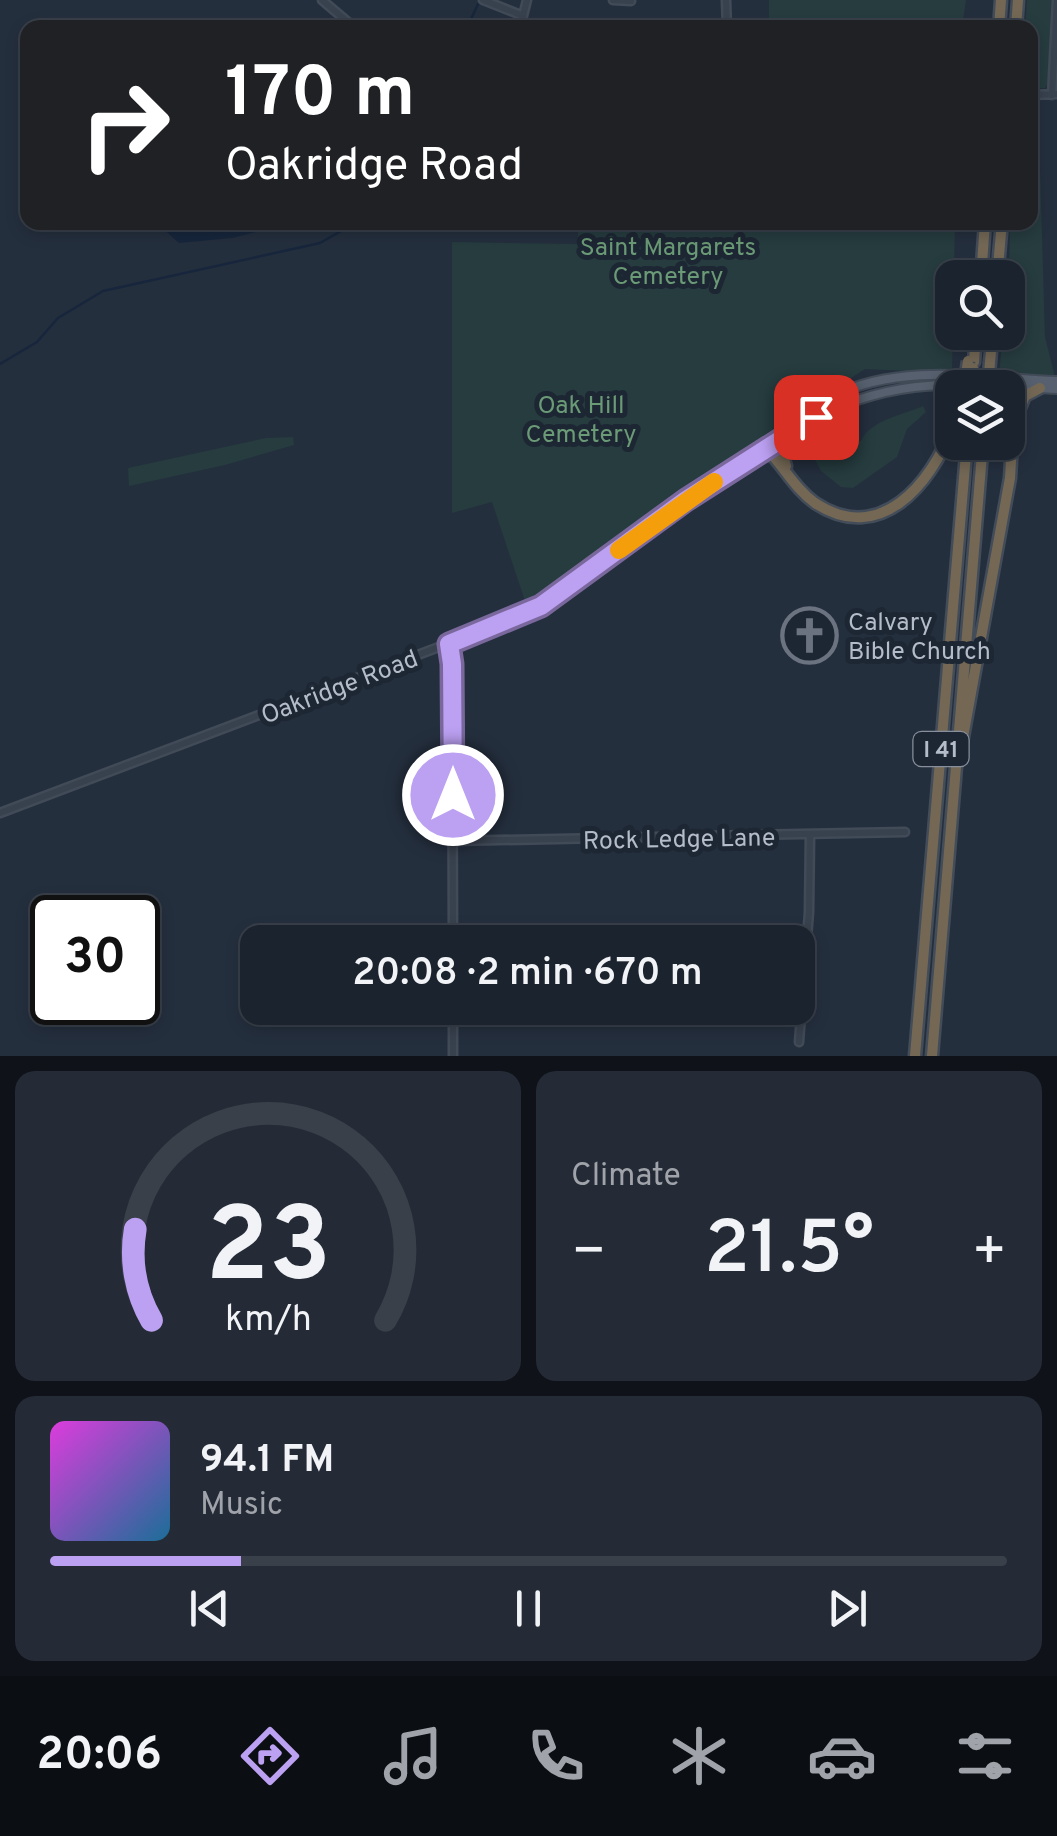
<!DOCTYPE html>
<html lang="en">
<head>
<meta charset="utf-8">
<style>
  :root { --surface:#1b232e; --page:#242b36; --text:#f1f3f6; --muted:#a0a4aa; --line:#39404a; --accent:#bca0f2 }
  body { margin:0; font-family:Overpass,sans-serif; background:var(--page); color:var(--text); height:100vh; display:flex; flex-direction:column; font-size:38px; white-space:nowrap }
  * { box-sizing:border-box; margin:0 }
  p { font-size:32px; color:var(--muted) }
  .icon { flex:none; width:55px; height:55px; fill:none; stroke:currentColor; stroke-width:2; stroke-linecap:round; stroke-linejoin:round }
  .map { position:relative; height:1056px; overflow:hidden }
  .drawer { display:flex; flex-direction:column; gap:15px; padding:15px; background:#0f1319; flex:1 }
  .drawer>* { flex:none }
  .top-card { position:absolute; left:20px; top:20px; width:1018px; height:210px; border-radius:20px; box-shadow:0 5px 15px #0003,0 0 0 2px var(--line); background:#202124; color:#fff; overflow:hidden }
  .tools { position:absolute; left:935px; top:260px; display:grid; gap:20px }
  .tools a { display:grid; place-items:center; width:90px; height:90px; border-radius:20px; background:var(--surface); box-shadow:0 5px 15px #0003,0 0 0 2px var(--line); font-size:50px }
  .speed { position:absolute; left:30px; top:895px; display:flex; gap:20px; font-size:50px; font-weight:700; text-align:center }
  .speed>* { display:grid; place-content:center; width:130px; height:130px; border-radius:50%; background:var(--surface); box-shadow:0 5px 15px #0003,0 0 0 2px var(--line); line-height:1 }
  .speed .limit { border:5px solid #111; border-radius:15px; background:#fff; color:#111 }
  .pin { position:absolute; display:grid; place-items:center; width:85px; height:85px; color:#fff; margin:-42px; border-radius:20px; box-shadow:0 5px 15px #0006 }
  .me { position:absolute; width:110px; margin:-55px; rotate:0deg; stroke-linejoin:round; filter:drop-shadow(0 0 8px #0008) }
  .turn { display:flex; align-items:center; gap:35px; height:210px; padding:0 40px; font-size:45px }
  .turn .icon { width:130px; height:130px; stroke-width:2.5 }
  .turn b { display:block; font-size:70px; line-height:85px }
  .big { font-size:75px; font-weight:600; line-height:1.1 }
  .drawer .tile { flex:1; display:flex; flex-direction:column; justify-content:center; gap:15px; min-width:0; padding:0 35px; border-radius:20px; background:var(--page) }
  .drawer .dial { align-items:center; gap:0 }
  .dial svg { height:260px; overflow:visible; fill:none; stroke:var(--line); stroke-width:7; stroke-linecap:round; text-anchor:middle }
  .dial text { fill:var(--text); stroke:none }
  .song { display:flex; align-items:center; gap:30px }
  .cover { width:120px; height:120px; border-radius:15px; background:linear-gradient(135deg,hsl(300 70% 55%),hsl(200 70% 35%)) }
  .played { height:10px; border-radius:5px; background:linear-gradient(90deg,var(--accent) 20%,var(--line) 20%) }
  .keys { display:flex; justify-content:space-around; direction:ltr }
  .heat { display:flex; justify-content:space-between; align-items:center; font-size:55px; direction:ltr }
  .drawer .tiles { flex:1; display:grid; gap:15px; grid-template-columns:1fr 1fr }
  .tile:last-child { grid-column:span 2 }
  .trip { position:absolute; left:240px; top:925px; width:575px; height:100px; border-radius:20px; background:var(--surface); box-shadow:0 5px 15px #0003,0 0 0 2px var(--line); font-weight:600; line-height:100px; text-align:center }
  .dock { display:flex; height:160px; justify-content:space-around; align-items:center; background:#0b0e12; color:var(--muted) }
  .dock .icon { width:70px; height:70px }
  .dock .selected { color:var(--accent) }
  .dock b { font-size:45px; color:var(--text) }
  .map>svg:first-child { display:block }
  .green { fill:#263c3f }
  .water { fill:#17263c }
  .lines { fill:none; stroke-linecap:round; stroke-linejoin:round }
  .stream { stroke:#17263c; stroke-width:2.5 }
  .minor-casing { stroke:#414a57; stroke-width:11 }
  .major-casing { stroke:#414a57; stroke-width:12 }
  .highway-casing { stroke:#434c59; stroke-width:15 }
  .minor { stroke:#38414e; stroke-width:6 }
  .major { stroke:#56606e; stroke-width:8 }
  .highway { stroke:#746855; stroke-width:10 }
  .highway-bridge-casing { stroke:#434c59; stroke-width:15; stroke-linecap:butt }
  .highway-bridge { stroke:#746855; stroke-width:10 }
  .route-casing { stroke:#7a689d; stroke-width:25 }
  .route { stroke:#bca0f2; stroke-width:18 }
  .slow { stroke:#f59e0b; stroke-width:18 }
  .labels { text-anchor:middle; stroke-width:10; stroke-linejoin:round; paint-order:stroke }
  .shield { fill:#1d2633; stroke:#878f9c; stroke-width:2.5 }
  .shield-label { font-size:22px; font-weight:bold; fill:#b4bcc9 }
  .park-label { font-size:25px; fill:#6b9a76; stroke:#1d2633 }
  .poi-label { font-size:25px; fill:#b4bcc9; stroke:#1d2633; text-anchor:start }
  .street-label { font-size:25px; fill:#b4bcc9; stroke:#1d2633 }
</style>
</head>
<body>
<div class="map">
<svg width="1057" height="1056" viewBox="0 0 1057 1056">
  <rect width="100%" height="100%" fill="#242f3e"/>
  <!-- green -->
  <path class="green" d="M769,0H966L962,27L769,28Z
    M1027,0H1052L1049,82L1045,88H1030V28L1025,27Z
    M1038,100L1045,337L1055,377L999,375L1003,333L1008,332L1010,223L1030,222V101Z
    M578,222L955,223L952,373L865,369L786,420L527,607L492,502L452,513V242L578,244Z
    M923,406L926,412L907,429L897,457L853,488L841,487L821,471L815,460C814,442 824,428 841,423L851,430L855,440L861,441C870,420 903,415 923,406Z
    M293,437L294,445L225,465L129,486L128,468L266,438Z"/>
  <!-- water -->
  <path class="water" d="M157,223H291L232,238L179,243Z"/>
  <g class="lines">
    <!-- stream -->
    <path class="stream" d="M467,28L478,4
      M0,364L37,342L58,318L103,291L320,243L357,222"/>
    <defs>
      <path id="minor" d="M322,0L355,28
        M483,0L521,15
        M613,0L631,1
        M726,0L727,28
        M520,28L527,0
        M1030,95L1057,94
        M1052,95L1057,0
        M449,644L452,665L453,942
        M0,813L526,614L756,453
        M453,841L905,832
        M453,1008V1056
        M799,1042L809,912L810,835"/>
      <path id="major" d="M802,424C896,374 956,384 1057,389
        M757,453L761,446C784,429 807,409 833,396C902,362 983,378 1057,381"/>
      <path id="highway" d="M999,28L1001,0
        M1016,28L1018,0
        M981,278L985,222
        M997,278L1002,222
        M974,362L976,332
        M990,362L993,332
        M1018,413L1025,396L1040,388
        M757,453L773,456C787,472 797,490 815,503C880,546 931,484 952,428
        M786,466C778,445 791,435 806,422
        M961,748L1010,478L1015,393L1009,379
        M915,1056L967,442
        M932,1056L983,442"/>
    </defs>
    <!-- minor casing -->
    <use href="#minor" class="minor-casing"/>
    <!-- major casing -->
    <use href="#major" class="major-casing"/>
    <!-- highway casing -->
    <use href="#highway" class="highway-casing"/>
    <!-- minor -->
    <use href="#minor" class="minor"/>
    <!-- major -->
    <use href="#major" class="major"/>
    <!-- highway -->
    <use href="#highway" class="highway"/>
    <defs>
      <path id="highway-bridge" d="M964,388L968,361
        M972,388L973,368
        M988,388L990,362"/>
    </defs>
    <!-- highway-bridge casing -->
    <use href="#highway-bridge" class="highway-bridge-casing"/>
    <!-- highway-bridge -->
    <use href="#highway-bridge" class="highway-bridge"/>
  </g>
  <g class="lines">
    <defs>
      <path id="route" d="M453,795L452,664L449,644L541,606L686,500L816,417"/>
    </defs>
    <!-- route casing -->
    <use href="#route" class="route-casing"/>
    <!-- route -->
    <use href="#route" class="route"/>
    <!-- slow -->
    <path class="slow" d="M619,550L714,482"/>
  </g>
  <!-- icons -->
  <defs>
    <symbol id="church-ring" viewBox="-11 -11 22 22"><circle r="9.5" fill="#1d2633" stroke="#6b7280" stroke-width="1.5"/><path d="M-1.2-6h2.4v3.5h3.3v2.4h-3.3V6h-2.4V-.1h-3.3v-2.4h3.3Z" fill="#6b7280"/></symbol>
  </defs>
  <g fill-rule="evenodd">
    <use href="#church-ring" x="778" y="604" width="63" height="63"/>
  </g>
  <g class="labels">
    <!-- shield labels -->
    <rect class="shield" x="913.5" y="732" width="55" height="34" rx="8"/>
    <g class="shield-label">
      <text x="941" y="757">I 41</text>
    </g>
    <!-- park labels -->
    <g class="park-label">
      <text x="668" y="255">Saint Margarets<tspan x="668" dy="29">Cemetery</tspan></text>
      <text x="581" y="413">Oak Hill<tspan x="581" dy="29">Cemetery</tspan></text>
    </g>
    <!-- poi labels -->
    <g class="poi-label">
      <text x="848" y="630">Calvary<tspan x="848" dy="29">Bible Church</tspan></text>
    </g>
    <!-- street labels -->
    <g class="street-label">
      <text transform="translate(339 686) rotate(-21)" y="9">Oakridge Road</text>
      <text transform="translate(679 838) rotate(-1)" y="9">Rock Ledge Lane</text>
    </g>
  </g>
</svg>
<div class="tools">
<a><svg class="icon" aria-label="search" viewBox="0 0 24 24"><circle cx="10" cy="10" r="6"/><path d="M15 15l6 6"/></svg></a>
<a><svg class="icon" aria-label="layers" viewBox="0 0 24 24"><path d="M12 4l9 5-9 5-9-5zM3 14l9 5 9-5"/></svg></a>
</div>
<div class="speed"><div class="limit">30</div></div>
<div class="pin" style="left:816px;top:417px;background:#d93025"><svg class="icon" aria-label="arrive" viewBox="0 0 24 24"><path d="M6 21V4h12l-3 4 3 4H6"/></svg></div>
<svg class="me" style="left:453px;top:795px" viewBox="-20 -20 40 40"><circle r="17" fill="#bca0f2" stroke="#fff" stroke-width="3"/><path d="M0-11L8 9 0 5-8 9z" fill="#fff"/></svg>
<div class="trip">20:08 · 2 min · 670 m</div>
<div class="top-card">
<div class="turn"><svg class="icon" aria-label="right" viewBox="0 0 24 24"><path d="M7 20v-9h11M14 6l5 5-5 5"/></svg><div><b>170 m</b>Oakridge Road</div></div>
</div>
</div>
<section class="drawer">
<div class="tiles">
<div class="tile dial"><svg viewBox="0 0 100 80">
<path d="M14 69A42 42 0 1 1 86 69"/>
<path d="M14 69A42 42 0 0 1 9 41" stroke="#bca0f2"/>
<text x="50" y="56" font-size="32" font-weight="700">23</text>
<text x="50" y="72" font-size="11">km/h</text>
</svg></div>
<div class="tile"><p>Climate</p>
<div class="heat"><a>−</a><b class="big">21.5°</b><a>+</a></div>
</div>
<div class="tile">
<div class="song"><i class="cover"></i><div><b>94.1 FM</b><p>Music</p></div></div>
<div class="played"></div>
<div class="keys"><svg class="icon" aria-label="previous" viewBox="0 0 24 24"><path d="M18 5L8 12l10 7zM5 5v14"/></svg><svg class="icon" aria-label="pause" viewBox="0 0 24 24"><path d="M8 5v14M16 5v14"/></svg><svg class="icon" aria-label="next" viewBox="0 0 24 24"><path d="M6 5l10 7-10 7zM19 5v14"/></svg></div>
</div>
</div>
</section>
<nav class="dock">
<b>20:06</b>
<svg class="icon selected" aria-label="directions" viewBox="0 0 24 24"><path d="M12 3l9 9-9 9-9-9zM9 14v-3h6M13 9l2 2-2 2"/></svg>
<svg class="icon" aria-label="music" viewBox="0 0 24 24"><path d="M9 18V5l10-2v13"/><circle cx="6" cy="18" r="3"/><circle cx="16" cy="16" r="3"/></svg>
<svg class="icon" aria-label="phone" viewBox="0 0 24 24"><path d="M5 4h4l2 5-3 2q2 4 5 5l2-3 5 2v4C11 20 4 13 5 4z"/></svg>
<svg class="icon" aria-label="climate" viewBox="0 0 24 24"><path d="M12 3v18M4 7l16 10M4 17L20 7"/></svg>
<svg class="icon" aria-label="car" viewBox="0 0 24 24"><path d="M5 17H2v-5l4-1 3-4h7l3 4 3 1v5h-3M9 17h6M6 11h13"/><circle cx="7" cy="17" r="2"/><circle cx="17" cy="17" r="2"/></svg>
<svg class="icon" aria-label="filters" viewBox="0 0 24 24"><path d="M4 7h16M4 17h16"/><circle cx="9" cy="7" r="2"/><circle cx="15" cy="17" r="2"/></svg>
</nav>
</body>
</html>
